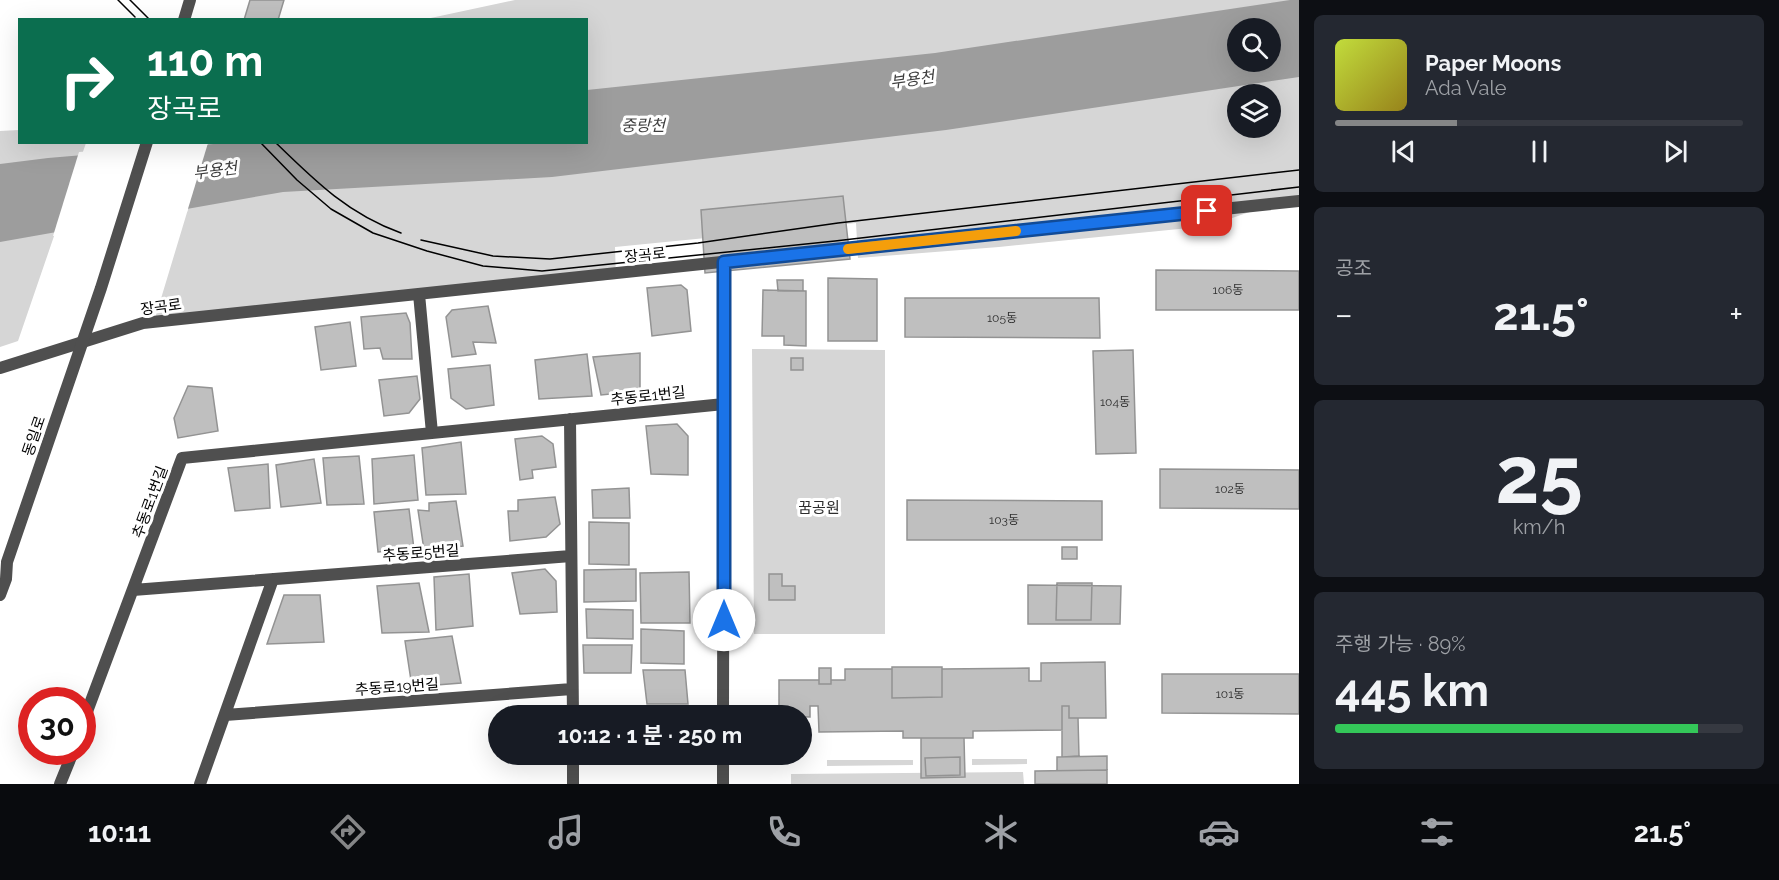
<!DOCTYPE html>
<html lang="ko">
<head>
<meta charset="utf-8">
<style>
  :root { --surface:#171b24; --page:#242831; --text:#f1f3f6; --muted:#9ea1a6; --line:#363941; --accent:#858687 }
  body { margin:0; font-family:Raleway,"Noto Sans KR",sans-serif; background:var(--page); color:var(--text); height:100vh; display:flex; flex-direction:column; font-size:22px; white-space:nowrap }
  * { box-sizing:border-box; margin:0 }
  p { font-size:20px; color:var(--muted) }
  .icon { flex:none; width:33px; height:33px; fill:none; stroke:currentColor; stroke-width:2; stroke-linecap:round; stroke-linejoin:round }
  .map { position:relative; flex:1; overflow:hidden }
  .drawer { display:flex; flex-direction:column; gap:15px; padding:15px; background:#0d0f14; width:480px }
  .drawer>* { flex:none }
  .top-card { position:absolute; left:18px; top:18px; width:570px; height:126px; border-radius:0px; box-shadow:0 6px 24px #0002; background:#0b6e4f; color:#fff; overflow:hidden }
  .fabs { position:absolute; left:1227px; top:18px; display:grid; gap:12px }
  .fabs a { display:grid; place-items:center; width:54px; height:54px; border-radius:50%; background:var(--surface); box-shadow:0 6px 24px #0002; font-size:30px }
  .speed { position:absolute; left:18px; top:687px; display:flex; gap:12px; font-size:30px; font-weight:700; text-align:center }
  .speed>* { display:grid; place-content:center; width:78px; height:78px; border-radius:50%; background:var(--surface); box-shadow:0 6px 24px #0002; line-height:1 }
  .speed .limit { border:9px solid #d22; background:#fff; color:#111 }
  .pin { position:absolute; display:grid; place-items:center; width:51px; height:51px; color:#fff; margin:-26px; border-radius:12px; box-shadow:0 3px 9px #0006 }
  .me { position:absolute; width:66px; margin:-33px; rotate:0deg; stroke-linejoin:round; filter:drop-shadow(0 0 4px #0008) }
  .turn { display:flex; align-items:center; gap:21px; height:126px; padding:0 30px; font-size:27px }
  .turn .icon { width:78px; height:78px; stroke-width:2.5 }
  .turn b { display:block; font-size:42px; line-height:51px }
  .big { font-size:45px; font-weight:700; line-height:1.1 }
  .drawer .widget { flex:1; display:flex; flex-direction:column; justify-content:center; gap:9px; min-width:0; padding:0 21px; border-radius:9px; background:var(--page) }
  .drawer .dial { align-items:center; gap:0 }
  .dial b { font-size:78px; line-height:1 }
  .song { display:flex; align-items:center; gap:18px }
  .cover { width:72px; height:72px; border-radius:9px; background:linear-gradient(135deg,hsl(70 70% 55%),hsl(50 70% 35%)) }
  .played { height:6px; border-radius:3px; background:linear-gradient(90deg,var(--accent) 30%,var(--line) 30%) }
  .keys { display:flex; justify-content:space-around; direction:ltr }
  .heat { display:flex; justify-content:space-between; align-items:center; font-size:33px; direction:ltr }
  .charge { height:9px; border-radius:4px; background:linear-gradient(90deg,#34c759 89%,var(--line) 0) }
  .trip { position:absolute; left:488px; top:705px; width:324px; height:60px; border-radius:30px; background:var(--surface); box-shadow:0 6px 24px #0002; font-weight:700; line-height:60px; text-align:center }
  .tab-bar { display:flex; height:96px; justify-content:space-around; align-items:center; background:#090b0e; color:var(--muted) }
  .tab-bar .icon { width:42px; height:42px }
  .tab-bar .selected { color:var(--accent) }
  .tab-bar b { font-size:27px; color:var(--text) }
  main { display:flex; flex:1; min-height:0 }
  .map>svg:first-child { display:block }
  .green { fill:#d6d6d6; fill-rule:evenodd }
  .water { fill:#9d9d9d; fill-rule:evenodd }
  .pier { fill:#fff }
  .building { fill:#bfbfbf; stroke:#939393; stroke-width:1.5 }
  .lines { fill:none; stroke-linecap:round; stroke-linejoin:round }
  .minor { stroke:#4f4f4f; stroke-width:12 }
  .tertiary { stroke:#4f4f4f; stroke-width:12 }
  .tram { stroke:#000; stroke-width:1.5 }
  .route-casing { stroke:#114b97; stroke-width:15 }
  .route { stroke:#1a73e8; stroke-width:10 }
  .slow { stroke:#f59e0b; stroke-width:10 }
  .labels { text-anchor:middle; stroke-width:6; stroke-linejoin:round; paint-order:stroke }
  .number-label { font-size:12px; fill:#303030 }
  .street-label { font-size:15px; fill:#000; stroke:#fff }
  .park-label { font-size:15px; fill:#2d2d2d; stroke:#fff }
  .water-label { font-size:16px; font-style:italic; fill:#3e3e3e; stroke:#fff }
</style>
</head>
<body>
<main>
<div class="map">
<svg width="1299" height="784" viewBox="0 0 1299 784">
  <rect width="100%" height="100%" fill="#fff"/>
  <!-- green -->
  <path class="green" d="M515,0H1299V195L1209,226L999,247L858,258L856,223L615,247L616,279L153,325L208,143L586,142V20L426,19ZM1238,28H1270V62H1238ZM1238,94H1270V128H1238Z
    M19,130L20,142L86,143L18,341L0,347V131Z
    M752,349L885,350V634H754Z
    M972,759H1027V764L972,765Z
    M827,760H913V765L827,766Z
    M1023,772L1024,784H791V774Z"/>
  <!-- water -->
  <path class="water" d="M1290,0H1299V77L946,130L552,177L283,192L0,242V164L48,158L237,142H586L587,90L935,53ZM1238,28H1270V62H1238Z"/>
  <!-- pier -->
  <path class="pier" d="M208,143L187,212L53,236L79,152Z"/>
  <!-- building -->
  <path class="building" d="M250,0H284L278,20H244Z
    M843,196L850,259L705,273L701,210Z
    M1156,270L1299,271V310H1156Z
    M828,278L877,279V341H828Z
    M777,280H803V291H778Z
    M681,285L687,290L691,331L652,336L647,288Z
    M763,290L806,291V346L784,345V336H762Z
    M905,298H1099L1100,338L905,337Z
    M488,306L496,343L473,342L476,354L452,357L446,317L452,310Z
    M406,313L410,323L412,359H383L380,348L364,349L361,317Z
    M350,322L356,366L321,370L315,327Z
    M1133,350L1136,453L1096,454L1093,351Z
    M640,353V391L601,395L593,357Z
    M587,354L592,396L539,399L535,360Z
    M791,358H803V370H791Z
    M490,365L494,405L466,409L451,398L448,369Z
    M417,376L420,399L409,413L384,416L379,380Z
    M188,386L212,388L218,431L178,438L174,418Z
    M677,424L688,436V475L651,474L646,426Z
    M542,436L553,444L556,467L532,470L533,478L520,480L515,439Z
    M461,442L466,494L426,495L422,448Z
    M414,455L418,500L374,504L372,459Z
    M359,456L364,504L327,505L323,458Z
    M314,459L321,503L281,507L276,465Z
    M268,464L270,508L235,511L228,468Z
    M1160,469L1299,470V509L1160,508Z
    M629,488L630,518H593L592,490Z
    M555,497L560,524L546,537L510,541L508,511H518V500Z
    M907,500L1102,501V540H907Z
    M456,501L463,546L424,550L418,510L429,511V503Z
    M409,509L414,549L378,552L374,512Z
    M589,522L629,523V565L589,564Z
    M1062,547H1077V559H1062Z
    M545,569L556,581L557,612L520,614L512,573Z
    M636,569V601L584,602V570Z
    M689,572L690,623H641L640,573Z
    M469,574L473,626L436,630L434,577Z
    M769,574H782V586H795V600H769Z
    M419,583L429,632L382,633L377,586Z
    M1057,583H1092L1091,620H1056Z
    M1028,585L1121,586L1120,624H1028Z
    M284,595H320L324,642L267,644Z
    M586,609L633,610V639L587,638Z
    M641,629L684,631V664L641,663Z
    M452,636L461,683L412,687L405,641Z
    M583,645H632L631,673H584Z
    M1105,662L1106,718H1069V706H1062V730L973,731V738H903V731L819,732L818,706H810V717L779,716V680H819V684H831V680H845V669H892V698L942,697V669L1029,668V681H1041V663Z
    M892,667H942V697L892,698Z
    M819,668H831V684H819Z
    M643,670H685L688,704H647Z
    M1162,674H1299V714L1162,713Z
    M1062,706H1069V718H1078L1079,756L1062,757Z
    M921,738H964L965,777L921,778Z
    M1107,756V784H1035V771H1057V757Z
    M960,757V775L926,776L925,758Z
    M1107,770V784H1035V771Z"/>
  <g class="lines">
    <!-- minor -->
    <path class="minor" d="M419,294L432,433
      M0,368L143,323L1299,201
      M570,419L573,716
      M133,590L571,556
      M225,715L572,689
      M723,716L724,262
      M82,725L182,458L724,404
      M573,754V784
      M60,784L73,752
      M200,784L273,579
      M723,784V754"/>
    <!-- tertiary -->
    <path class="tertiary" d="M184,20L190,0
      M0,595L6,579L7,562L101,288L147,142"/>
    <!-- tram -->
    <path class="tram" d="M118,0L135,17
      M130,0L150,20
      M260,142L297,180L331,209L373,233L427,251L483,266L542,271L835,241L1299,187
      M275,142C315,181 348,214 401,233
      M421,240L493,256L550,259L698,243L838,223L1299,170"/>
  </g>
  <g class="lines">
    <defs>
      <path id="route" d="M724,620V262L1207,211"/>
    </defs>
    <!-- route casing -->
    <use href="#route" class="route-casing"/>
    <!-- route -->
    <use href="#route" class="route"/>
    <!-- slow -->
    <path class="slow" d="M848,249L1016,231"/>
  </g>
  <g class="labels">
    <!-- number labels -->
    <g class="number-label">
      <text x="1228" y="294">106동</text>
      <text x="1002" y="322">105동</text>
      <text x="1115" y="406">104동</text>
      <text x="1230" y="493">102동</text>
      <text x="1004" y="524">103동</text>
      <text x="1230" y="698">101동</text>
    </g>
    <!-- street labels -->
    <g class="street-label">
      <text transform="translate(645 255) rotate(-6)" y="5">장곡로</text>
      <text transform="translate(161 307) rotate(-8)" y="5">장곡로</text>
      <text transform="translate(648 396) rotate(-6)" y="5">추동로1번길</text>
      <text transform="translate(34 436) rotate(-71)" y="5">동일로</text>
      <text transform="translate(150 502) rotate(-70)" y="5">추동로1번길</text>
      <text transform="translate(421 553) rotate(-4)" y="5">추동로5번길</text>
      <text transform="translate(397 687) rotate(-4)" y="5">추동로19번길</text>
    </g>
    <!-- park labels -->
    <g class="park-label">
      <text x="819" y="513">꿈공원</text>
    </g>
    <!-- water labels -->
    <g class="water-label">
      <text transform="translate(912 79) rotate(-8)" y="6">부용천</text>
      <text x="643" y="131">중랑천</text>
      <text transform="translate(215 170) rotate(-7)" y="6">부용천</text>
    </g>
  </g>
</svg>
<div class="fabs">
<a><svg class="icon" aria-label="search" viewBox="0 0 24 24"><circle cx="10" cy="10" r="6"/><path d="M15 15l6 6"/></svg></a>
<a><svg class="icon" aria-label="layers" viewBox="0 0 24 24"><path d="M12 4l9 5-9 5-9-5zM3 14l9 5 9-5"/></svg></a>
</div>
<div class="speed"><div class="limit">30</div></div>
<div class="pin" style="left:1207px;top:211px;background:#d93025"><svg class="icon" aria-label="arrive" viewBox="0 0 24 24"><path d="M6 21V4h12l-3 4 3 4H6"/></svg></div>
<svg class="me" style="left:724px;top:620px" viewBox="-20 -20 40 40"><circle r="19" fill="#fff"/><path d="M0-13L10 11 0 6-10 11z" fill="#1a73e8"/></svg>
<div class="trip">10:12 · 1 분 · 250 m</div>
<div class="top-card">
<div class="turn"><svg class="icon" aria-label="right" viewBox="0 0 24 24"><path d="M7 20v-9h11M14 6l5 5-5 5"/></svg><div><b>110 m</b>장곡로</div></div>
</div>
</div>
<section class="drawer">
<div class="widget">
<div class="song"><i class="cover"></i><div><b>Paper Moons</b><p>Ada Vale</p></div></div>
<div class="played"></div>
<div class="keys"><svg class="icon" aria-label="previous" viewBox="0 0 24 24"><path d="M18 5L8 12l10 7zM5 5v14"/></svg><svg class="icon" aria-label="pause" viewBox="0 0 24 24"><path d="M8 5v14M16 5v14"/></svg><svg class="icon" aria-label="next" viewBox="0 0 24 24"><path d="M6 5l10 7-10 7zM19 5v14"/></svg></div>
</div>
<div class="widget"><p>공조</p>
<div class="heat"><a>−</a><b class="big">21.5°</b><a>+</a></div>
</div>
<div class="widget dial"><b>25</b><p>km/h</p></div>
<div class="widget"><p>주행 가능 · 89%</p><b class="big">445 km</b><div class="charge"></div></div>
</section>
</main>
<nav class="tab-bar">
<b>10:11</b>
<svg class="icon selected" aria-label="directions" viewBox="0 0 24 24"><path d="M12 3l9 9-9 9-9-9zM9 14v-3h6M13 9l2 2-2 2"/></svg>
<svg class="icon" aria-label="music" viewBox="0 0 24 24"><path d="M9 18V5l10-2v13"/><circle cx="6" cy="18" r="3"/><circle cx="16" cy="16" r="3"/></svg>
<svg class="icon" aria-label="phone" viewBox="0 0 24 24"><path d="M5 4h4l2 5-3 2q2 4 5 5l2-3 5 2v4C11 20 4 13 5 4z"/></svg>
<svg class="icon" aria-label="climate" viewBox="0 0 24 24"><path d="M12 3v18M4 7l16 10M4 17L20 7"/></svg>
<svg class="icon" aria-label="car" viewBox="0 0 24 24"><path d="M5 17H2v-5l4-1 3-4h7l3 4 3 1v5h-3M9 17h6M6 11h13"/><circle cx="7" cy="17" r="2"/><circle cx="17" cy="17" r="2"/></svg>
<svg class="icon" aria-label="filters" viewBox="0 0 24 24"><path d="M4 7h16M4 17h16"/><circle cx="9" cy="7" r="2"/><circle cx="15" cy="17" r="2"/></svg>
<b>21.5°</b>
</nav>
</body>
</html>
